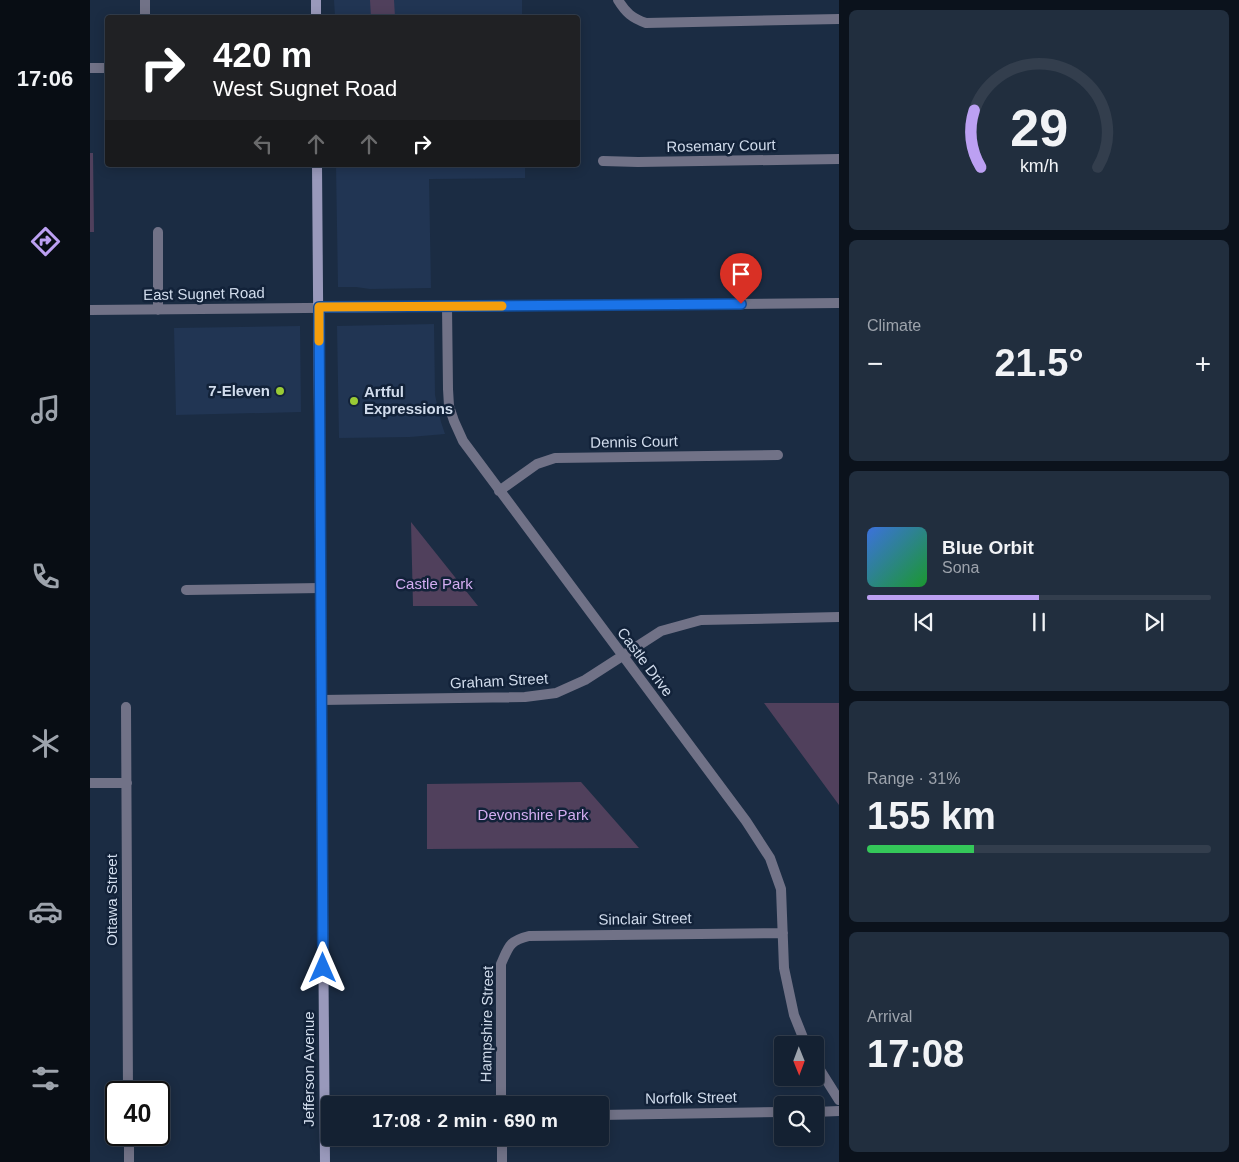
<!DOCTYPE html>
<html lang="en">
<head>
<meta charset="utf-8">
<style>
  :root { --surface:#142132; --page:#212e3e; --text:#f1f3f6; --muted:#9da3ac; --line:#333e4d; --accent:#bca0f2 }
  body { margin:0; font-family:Helvetica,sans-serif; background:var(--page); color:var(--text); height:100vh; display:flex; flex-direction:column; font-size:19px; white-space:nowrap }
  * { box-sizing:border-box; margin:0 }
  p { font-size:16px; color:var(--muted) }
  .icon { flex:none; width:28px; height:28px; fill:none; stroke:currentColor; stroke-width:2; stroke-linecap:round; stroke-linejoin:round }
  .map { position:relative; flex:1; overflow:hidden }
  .panel { display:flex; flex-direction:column; gap:10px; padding:10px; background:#0b121c; width:400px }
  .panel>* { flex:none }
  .top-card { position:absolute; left:15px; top:15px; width:475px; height:152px; border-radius:5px; box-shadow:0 2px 12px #0003,0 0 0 1px var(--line); background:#202124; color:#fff; overflow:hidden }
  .needle { width:32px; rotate:179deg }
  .controls { position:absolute; left:684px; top:1036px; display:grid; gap:10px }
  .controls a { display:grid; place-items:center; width:50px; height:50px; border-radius:5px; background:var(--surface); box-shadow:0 2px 12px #0003,0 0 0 1px var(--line); font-size:25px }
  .speed { position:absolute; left:15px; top:1081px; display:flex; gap:10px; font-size:25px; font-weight:700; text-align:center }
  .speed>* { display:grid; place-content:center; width:65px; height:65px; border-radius:50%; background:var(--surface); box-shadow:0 2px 12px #0003,0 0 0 1px var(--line); line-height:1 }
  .speed .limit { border:2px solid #111; border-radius:8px; background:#fff; color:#111 }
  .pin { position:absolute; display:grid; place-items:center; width:42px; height:42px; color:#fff; margin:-51px -21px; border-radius:50% 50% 50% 0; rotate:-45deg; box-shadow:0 0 5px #0007 }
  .pin .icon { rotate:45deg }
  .me { position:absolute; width:55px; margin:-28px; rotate:0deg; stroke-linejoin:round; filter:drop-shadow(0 0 4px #0008) }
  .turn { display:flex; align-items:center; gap:18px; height:105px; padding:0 25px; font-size:22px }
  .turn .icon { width:65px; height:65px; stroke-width:2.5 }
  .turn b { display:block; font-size:35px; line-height:42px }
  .lanes { display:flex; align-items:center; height:48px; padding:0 25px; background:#0003; justify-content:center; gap:25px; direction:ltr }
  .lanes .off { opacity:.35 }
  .big { font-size:38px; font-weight:800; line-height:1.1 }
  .panel .card { flex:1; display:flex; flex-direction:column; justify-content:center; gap:8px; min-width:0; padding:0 18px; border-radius:8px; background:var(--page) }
  .panel .dial { align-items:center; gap:0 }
  .dial svg { height:130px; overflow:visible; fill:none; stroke:var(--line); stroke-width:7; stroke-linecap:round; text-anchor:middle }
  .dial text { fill:var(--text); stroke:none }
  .song { display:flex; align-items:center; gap:15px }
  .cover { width:60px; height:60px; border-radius:8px; background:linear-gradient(135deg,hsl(220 70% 55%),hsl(130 70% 35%)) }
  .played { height:5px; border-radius:2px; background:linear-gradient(90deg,var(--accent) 50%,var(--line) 50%) }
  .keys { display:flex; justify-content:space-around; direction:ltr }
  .heat { display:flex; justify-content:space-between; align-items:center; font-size:28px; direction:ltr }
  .charge { height:8px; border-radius:4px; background:linear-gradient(90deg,#34c759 31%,var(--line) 0) }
  .trip { position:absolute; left:231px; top:1096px; width:288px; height:50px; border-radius:5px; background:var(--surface); box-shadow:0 2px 12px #0003,0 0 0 1px var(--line); font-weight:800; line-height:50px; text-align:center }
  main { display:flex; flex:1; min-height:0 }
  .tab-bar { display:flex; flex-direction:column; width:90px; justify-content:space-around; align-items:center; background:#080d14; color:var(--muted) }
  .tab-bar .icon { width:35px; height:35px }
  .tab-bar .selected { color:var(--accent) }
  .tab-bar b { font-size:22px; color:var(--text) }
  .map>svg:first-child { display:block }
  .built { fill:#213553 }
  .green { fill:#50405c }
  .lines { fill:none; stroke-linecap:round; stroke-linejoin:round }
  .street { stroke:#717287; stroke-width:10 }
  .secondary { stroke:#99b; stroke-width:10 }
  .route-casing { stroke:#114b97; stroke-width:12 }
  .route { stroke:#1a73e8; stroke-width:9 }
  .slow { stroke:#f59e0b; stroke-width:9 }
  .poi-dot { fill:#9acb35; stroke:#122239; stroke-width:2 }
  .labels { text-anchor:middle; stroke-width:5; stroke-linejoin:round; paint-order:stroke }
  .street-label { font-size:15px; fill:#d1dcec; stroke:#122239 }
  .poi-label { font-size:15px; font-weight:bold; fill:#d1dcec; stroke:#122239; text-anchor:end }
  .park-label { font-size:15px; fill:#d3adf1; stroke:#122239 }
</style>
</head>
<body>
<main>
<nav class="tab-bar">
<b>17:06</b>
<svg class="icon selected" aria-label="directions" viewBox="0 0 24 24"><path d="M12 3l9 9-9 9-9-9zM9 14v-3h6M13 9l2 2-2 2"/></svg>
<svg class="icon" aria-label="music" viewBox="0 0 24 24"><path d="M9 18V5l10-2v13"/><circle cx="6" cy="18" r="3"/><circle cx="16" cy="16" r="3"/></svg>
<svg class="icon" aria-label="phone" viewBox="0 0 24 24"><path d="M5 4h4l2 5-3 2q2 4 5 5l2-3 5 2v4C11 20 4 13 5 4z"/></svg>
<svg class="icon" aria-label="climate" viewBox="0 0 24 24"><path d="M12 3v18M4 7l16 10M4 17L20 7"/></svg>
<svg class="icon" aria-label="car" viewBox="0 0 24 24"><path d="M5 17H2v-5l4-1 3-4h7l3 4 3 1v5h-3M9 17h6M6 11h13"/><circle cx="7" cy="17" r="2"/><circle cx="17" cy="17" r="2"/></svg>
<svg class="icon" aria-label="filters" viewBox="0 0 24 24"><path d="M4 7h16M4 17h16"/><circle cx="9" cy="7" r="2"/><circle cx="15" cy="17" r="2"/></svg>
</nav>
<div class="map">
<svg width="749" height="1162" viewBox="0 0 749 1162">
  <rect width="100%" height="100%" fill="#1b2c43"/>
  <!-- built -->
  <path class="built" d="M244,0H432V17H245Z
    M246,165H435V178L339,179L341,288L280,289L266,287H248Z
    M344,324L345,395L351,422L355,434L320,437L249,438L247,326Z
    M210,326L211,412L86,415L84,328Z"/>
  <!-- green -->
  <path class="green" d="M280,0H304L305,17H281Z
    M0,153H3L4,232H0Z
    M321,522L388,606H323Z
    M674,703H749V805Z
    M491,782L549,848L337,849V784Z"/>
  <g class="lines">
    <!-- street -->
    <path class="street" d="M528,0C536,13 542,18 556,23L749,19
      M55,18V0
      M0,68H18
      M513,161L548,162L749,159
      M68,232V310
      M357,306L358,389L359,406L364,421L373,441L656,821L680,858L691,889L694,968L704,1015L716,1045
      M0,310L749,303
      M409,491L447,464L465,458L688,455
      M96,590L231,588
      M231,700L435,697L466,693L495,680L571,631L611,620L749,617
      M36,707L38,1092
      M0,783H37
      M725,1062L749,1100
      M411,1105V964C419,946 419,941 439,936L693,933
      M725,1112L749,1111
      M510,1115L692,1112
      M39,1135V1162
      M412,1138V1162"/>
    <!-- secondary -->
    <path class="secondary" d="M226,0V18
      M227,165L235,1162"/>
  </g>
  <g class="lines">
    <defs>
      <path id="route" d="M233,968L229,307L651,304"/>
    </defs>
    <!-- route casing -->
    <use href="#route" class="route-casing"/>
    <!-- route -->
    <use href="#route" class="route"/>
    <!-- slow -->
    <path class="slow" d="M229,341V307L412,306"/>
  </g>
  <!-- markers -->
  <g class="poi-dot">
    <circle cx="190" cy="391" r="5"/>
    <circle cx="264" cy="401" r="5"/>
  </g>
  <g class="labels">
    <!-- street labels -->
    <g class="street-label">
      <text transform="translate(631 146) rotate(-1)" y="5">Rosemary Court</text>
      <text transform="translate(114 294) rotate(-1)" y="5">East Sugnet Road</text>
      <text transform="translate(544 442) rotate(-1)" y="5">Dennis Court</text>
      <text transform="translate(555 662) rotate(53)" y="5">Castle Drive</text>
      <text transform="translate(409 681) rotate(-3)" y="5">Graham Street</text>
      <text transform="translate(22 900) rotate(-90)" y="5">Ottawa Street</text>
      <text transform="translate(555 919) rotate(-1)" y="5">Sinclair Street</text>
      <text transform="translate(397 1024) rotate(-89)" y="5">Hampshire Street</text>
      <text transform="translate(219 1069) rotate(-90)" y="5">Jefferson Avenue</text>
      <text transform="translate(601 1098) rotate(-1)" y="5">Norfolk Street</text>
    </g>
    <!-- poi labels -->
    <g class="poi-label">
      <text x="180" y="396">7-Eleven</text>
      <text x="274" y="397" text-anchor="start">Artful<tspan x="274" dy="17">Expressions</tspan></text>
    </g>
    <!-- park labels -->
    <g class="park-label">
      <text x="344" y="589">Castle Park</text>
      <text x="443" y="820">Devonshire Park</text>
    </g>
  </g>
</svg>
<div class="controls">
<a><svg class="needle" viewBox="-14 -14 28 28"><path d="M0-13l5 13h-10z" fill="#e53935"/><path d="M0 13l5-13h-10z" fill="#9da3ac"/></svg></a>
<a><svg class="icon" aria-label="search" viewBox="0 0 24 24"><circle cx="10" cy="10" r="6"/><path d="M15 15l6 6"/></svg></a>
</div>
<div class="speed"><div class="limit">40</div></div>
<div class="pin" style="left:651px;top:304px;background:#d93025"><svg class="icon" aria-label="arrive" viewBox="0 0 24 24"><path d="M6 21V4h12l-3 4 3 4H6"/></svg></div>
<svg class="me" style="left:233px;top:968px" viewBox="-20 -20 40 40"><path d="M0-17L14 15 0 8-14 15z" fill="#1a73e8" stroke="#fff" stroke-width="4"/></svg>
<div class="trip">17:08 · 2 min · 690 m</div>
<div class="top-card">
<div class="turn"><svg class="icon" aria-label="right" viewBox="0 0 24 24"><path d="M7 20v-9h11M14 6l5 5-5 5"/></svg><div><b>420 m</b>West Sugnet Road</div></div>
<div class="lanes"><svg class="icon off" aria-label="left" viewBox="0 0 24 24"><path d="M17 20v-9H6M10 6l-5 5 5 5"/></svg><svg class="icon off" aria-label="ahead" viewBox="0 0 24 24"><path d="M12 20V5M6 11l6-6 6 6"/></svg><svg class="icon off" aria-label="ahead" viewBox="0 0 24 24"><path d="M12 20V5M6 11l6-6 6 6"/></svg><svg class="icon" aria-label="right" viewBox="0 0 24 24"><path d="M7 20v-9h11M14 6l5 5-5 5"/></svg></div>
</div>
</div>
<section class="panel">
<div class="card dial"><svg viewBox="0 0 100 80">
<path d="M14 69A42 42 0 1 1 86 69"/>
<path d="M14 69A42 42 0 0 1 10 34" stroke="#bca0f2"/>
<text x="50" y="56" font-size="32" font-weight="700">29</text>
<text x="50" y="72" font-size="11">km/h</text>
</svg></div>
<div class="card"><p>Climate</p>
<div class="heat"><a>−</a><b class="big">21.5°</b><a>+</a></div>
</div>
<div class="card">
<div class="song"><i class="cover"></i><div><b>Blue Orbit</b><p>Sona</p></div></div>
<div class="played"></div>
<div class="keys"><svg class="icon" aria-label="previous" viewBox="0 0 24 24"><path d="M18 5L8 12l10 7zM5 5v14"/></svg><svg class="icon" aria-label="pause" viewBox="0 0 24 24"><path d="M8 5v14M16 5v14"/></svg><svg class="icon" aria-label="next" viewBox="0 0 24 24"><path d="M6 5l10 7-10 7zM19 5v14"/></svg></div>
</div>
<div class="card"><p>Range · 31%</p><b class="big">155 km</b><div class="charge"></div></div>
<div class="card"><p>Arrival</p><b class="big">17:08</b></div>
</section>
</main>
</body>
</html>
